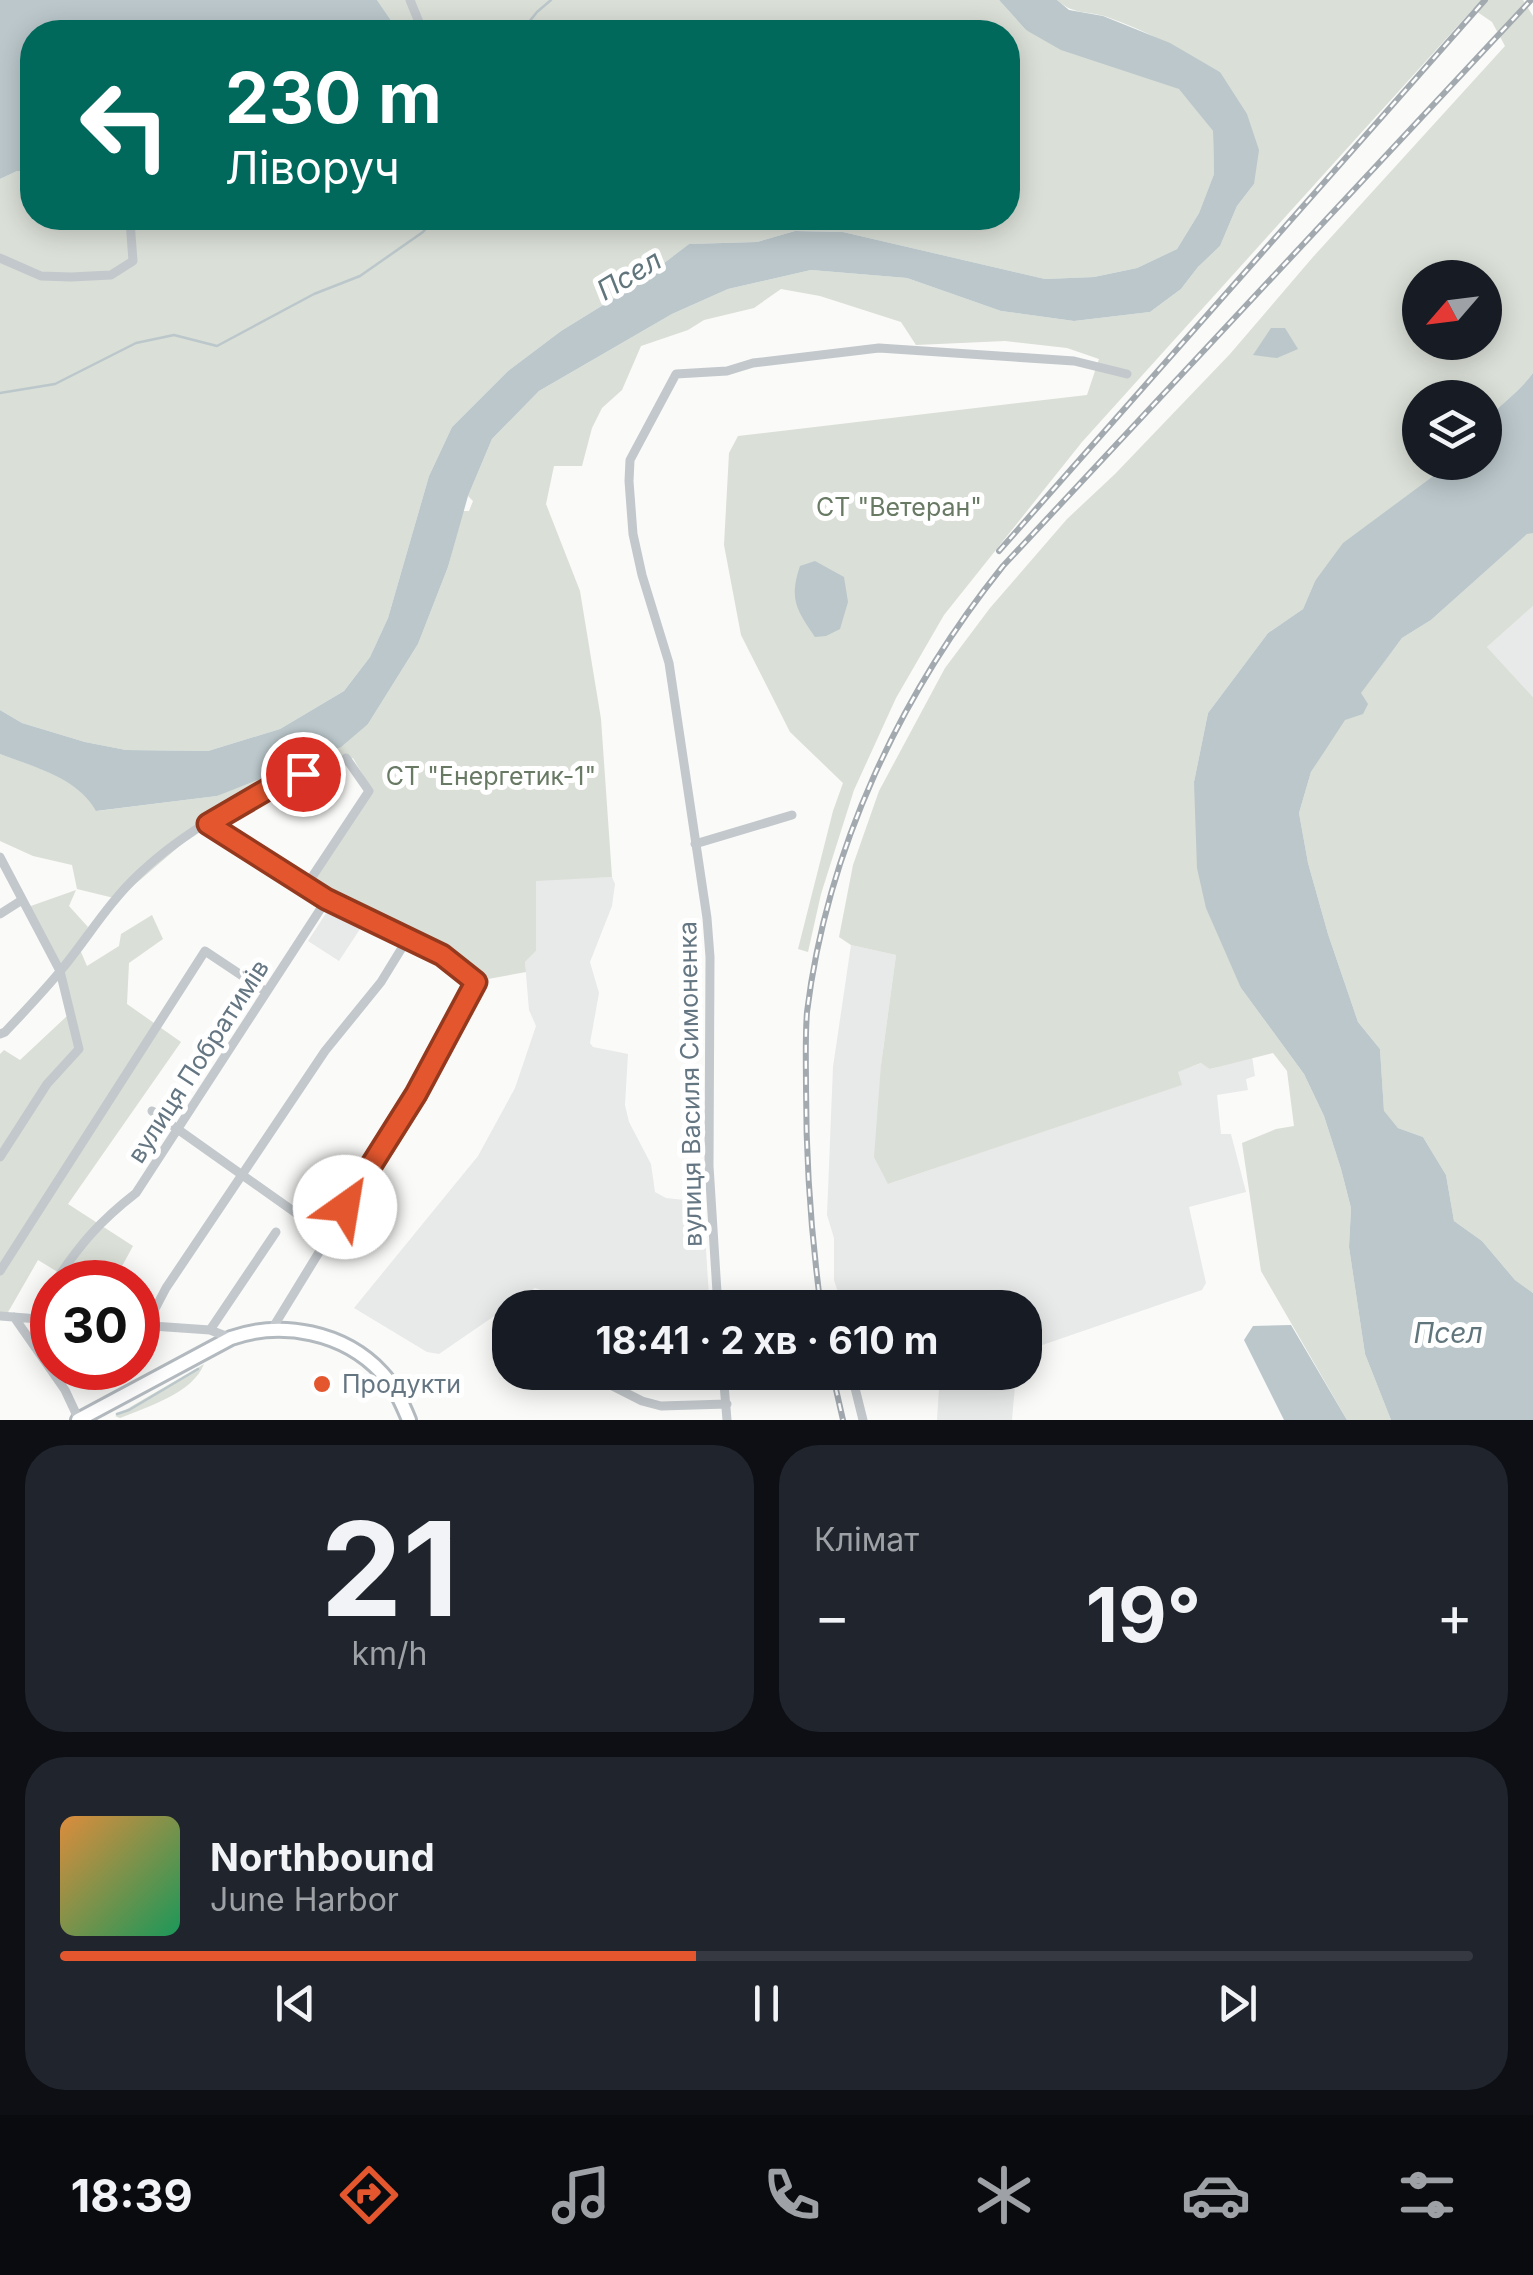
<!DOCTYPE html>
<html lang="uk">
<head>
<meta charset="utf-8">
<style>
  :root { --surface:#171b24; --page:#20242c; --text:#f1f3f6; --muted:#9ea1a6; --line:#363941; --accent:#e4572e }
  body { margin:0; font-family:Inter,sans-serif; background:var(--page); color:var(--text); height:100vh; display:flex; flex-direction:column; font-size:38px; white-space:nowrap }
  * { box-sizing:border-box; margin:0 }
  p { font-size:32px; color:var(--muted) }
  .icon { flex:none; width:55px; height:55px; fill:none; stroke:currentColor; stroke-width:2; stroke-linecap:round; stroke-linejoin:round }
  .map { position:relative; height:1420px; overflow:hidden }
  .panel { display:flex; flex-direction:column; gap:25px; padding:25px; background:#0d0f14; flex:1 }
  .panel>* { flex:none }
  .top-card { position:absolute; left:20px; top:20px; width:1000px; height:210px; border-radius:40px; box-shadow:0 5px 25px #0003; background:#00695c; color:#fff; overflow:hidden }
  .needle { width:65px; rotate:242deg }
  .tools { position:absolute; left:1402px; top:260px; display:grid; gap:20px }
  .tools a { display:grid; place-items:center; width:100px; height:100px; border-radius:50%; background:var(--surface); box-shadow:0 5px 25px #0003; font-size:50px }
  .speed { position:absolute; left:30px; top:1260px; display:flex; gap:20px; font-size:50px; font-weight:700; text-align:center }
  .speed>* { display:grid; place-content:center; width:130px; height:130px; border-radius:50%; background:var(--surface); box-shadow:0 5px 25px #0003; line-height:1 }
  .speed .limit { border:15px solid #d22; background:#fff; color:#111 }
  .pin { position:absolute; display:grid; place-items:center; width:85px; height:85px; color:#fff; margin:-42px; border:5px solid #fff; border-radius:50%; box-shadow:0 2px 10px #0007 }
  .me { position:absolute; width:110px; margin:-55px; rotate:32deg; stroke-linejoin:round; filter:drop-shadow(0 0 8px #0008) }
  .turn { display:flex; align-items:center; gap:35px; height:210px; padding:0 40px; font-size:45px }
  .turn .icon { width:130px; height:130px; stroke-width:2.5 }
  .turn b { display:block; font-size:70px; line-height:85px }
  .big { font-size:75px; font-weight:700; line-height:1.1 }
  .panel .tile { flex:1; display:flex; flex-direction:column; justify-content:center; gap:15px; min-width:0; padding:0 35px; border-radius:40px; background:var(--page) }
  .panel .dial { align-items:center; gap:0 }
  .dial b { font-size:130px; line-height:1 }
  .song { display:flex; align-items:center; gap:30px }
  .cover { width:120px; height:120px; border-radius:15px; background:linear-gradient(135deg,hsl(30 70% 55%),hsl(150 70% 35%)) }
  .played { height:10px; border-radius:5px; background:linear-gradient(90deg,var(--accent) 45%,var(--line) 45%) }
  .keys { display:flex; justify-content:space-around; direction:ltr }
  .heat { display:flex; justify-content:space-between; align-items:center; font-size:55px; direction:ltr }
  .panel .tiles { flex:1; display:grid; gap:25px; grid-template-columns:1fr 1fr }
  .tile:last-child { grid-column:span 2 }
  .trip { position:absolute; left:492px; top:1290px; width:550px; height:100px; border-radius:40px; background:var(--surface); box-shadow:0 5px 25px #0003; font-weight:700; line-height:100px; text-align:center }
  .tabs { display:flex; height:160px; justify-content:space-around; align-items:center; background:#090b0e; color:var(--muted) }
  .tabs .icon { width:70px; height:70px }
  .tabs .on { color:var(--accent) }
  .tabs b { font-size:45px; color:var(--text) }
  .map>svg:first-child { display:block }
  .built { fill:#e8e9e9 }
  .green { fill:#dadfd7; fill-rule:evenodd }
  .water { fill:#bbc7cb }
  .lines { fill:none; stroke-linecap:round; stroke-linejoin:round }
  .stream { stroke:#bbc7cb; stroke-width:2.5 }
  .secondary-casing { stroke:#b3babf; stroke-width:18 }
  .street { stroke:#c3c8cc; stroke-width:9 }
  .secondary { stroke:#fff; stroke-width:12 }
  .rail-casing { stroke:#a2aab0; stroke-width:6 }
  .rail { stroke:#fff; stroke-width:2.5; stroke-dasharray:8; stroke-linecap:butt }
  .route-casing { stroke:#94391e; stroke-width:25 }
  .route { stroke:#e4572e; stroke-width:18 }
  .poi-dot { fill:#e4572e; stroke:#fff; stroke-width:4 }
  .labels { text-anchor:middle; stroke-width:10; stroke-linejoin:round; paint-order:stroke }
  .park-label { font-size:25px; fill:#687a64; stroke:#fff }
  .street-label { font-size:25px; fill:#657683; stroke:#fff }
  .poi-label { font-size:25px; fill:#657683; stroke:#fff; text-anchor:start }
  .water-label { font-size:28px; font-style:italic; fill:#60757c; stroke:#fff }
</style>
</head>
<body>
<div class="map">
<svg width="1533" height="1420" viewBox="0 0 1533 1420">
  <rect width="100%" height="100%" fill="#fafaf8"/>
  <!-- built -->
  <path class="built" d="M1533,606V697L1487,647Z
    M612,877L615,884L612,906L590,962L599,993L590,1043L593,1047L628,1054L625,1105L629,1122L651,1164L655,1192L666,1198L703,1202L709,1297L683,1307L591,1308L535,1288L439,1354L427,1352L354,1308L478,1156L515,1088L536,1026L529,1010L525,962L536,951V880Z
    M330,907L362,926L339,961L308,941Z
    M851,945L896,955L881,1065L888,1184L1181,1085L1177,1072L1202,1063L1211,1069L1252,1056L1255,1076L1246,1079L1248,1090L1217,1095L1221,1134H1231L1246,1192L1189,1207L1206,1283L1202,1290L1025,1351V1308L914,1307L908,1299L893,1307H843L834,1280V1238L827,1215L833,1067Z
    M1013,1373L1016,1375L1012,1420H937L940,1373Z"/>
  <!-- green -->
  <path class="green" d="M377,0H999L1026,30L1180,89L1213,131L1214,174L1199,213L1177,249L1137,268L1094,277L1045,279L843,232L795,231L757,242L689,244L634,286L561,331L508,371L452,427L429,476L388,618L370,657L344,691L280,729L208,751L126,750L85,742L22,723L0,710V179L17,171L32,172V218H1008V32H840V23L825,24L823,32H399Z
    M1057,0H1523L1533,16V373C1520,391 1501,404 1485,421V398H1420V462L1451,463L1399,504L1315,581L1303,609L1268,633L1208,713L1194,782L1241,988L1304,1074L1324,1116L1341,1169L1351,1208L1349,1247L1365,1354L1391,1420H1347L1261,1271L1242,1143L1276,1129L1294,1126L1287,1071L1273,1053L1210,1069L1201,1063L1178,1072L1182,1085L888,1184L874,1157L881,1065L896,955L851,945L839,937L853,865L879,791L945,668L990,608L1067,519L1115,474L1230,354L1313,257L1505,46L1492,22L1473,9L1082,442L944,615L896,698L854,790L821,894L808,952L798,949L833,811L843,783L790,732L741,635L724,545L729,453L738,436L1087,395L1099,359L1067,348L1005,341L916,345L901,322L820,296L781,289L754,308L704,320L688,330L641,346L622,390L602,408L592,428L582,466H554L546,504L580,591L601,719L612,877L536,881V951L525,962L526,972L488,979L465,970L439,949L310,884L371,789L353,758L303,782L272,791L190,837L118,899L77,889L72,865L33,856L0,841V754C35,767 78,778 97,811L217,796L368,724L418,644L448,567L463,511H469L473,501L468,496L492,439L539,391L672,314L728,289L811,270L907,278L1001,311L1074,321L1150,312L1181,289L1198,267L1220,246L1237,206L1254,184L1220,72C1183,51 1147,31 1107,17C1087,10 1075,16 1057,0ZM1420,278H1485V342H1420Z
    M1528,533H1533V606L1487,647L1533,697V1293L1515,1280L1482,1241L1454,1221L1446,1175L1423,1137L1398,1128L1384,1112L1380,1049L1358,1022L1328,934L1308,863L1299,813L1311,772L1360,693L1402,638L1431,620Z
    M76,890L69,906L88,927L78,945L87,966L119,946L121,934L152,915L163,939L129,963L127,1004L181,1042L68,1204L133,1246L115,1279L61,1274L38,1260L7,1314L0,1313V1054L4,1050L20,1060L67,1016L71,1002L28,907Z
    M204,1364C193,1393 147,1407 120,1418L115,1416Z"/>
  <!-- water -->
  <path class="water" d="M0,0H377L399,32H32V172L17,171L0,179Z
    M999,0H1057L1069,10L1103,16L1170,43L1220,72L1247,114L1259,150L1254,184L1237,206L1220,246L1198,267L1181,289L1150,312L1074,321L1001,311L907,278L811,270L728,289L672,314L539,391L492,439L468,496L448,567L418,644L368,724L341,747L217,796L96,811C78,778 34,767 0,754V710L22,723L85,742L126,750L208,751L280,729L344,691L370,657L388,618L429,476L452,427L508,371L561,331L634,286L689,244L757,242L795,231L843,232L1045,279L1094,277L1137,268L1177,249L1199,213L1214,174L1213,131L1179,89L1061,50L1026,30Z
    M1271,328H1285L1298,349L1277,358L1253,355Z
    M1533,373V533L1527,534L1431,620L1402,638L1361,693L1368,704L1363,714L1345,720L1311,772L1299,813L1308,863L1328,934L1358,1022L1380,1049L1384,1111L1398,1128L1423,1137L1446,1175L1454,1221L1482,1241L1515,1280L1533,1293V1420H1391L1365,1354L1349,1247L1351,1208L1341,1169L1324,1116L1304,1074L1241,988L1206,908L1197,868L1194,782L1208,713L1268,633L1303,609L1315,581L1343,543L1451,463L1485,462V421C1501,404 1520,391 1533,373Z
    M815,561L844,577L848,602L840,629L826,636L815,637C796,609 789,599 800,566Z
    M1291,1325L1347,1420H1284L1244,1340L1253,1326Z"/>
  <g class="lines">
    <!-- stream -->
    <path class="stream" d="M521,32L537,12L551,0
      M0,393L55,384L136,343L174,335L217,346L314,294L360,276L423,232L435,218
      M117,1414L129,1410L198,1369"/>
    <defs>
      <path id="secondary" d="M78,1420L231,1338C282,1320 344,1332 382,1373C395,1387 402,1403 409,1420"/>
    </defs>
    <!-- secondary casing -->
    <use href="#secondary" class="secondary-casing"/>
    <!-- street -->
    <path class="street" d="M410,0L423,32
      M0,258L41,276L71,277L111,275L133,261L130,221L134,218
      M208,824L327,899L442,955L477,982L416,1094L272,1329
      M695,844L792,815
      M0,857L60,971L79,1049L47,1084L0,1157
      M306,886L369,791L346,758
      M0,914L22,900
      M0,1034L5,1032C24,1012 44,991 62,969C88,937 109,902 139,874C182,833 248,795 303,774
      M152,1111L327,1235
      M0,1271L205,951L265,991
      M55,1282C80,1244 100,1221 136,1193L327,899
      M718,1308L709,1166L710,957L707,918L669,663L642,575L633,534L629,481L630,460L676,374L727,371L753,363L879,348L1074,361L1127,374
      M0,1316L52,1320
      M14,1317L65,1390L79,1420
      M38,1319L52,1287
      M138,1325L210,1330L231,1338
      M146,1326L166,1288L325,1051L381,982L408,938
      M210,1330L276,1232
      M585,1372L642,1401L661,1406L727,1404
      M723,1372L727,1420
      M851,1372L863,1420"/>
    <!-- secondary -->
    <use href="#secondary" class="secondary"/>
    <defs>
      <path id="rail" d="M999,551L1485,0
        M821,1308C811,1234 806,1162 806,1088C806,1063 805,1037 807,1012C827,849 901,693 1003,566L1531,0
        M832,1372L843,1420"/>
    </defs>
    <!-- rail casing -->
    <use href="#rail" class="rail-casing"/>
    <!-- rail -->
    <use href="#rail" class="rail"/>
  </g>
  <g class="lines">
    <defs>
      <path id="route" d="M303,774L273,786L208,824L326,899L442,955L476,982L416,1094L345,1207"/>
    </defs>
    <!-- route casing -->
    <use href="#route" class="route-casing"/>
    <!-- route -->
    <use href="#route" class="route"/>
  </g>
  <!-- markers -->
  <circle class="poi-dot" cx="322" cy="1384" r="10"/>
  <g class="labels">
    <!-- park labels -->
    <g class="park-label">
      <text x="899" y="516">СТ "Ветеран"</text>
      <text x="491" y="785">СТ "Енергетик-1"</text>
    </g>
    <!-- street labels -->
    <g class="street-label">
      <text transform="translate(198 1061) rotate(-57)" y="9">вулиця Побратимів</text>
      <text transform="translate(690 1084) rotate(-91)" y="9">вулиця Василя Симоненка</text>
    </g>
    <!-- poi labels -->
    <g class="poi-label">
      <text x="342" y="1393">Продукти</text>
    </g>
    <!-- water labels -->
    <g class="water-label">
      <text transform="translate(629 275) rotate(-31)" y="10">Псел</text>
      <text x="1448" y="1343">Псел</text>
    </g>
  </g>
</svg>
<div class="tools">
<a><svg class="needle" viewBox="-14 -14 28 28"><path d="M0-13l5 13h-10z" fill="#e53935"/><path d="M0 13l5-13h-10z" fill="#9ea1a6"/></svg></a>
<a><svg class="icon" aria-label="layers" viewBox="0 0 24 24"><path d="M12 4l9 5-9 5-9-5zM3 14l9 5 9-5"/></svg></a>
</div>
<div class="speed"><div class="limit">30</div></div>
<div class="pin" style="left:303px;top:774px;background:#d93025"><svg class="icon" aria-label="arrive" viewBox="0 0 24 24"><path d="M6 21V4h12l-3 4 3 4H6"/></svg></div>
<svg class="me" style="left:345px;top:1207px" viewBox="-20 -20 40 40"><circle r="19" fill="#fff"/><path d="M0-13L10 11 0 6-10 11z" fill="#e4572e"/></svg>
<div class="trip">18:41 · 2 хв · 610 m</div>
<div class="top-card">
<div class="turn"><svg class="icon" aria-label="left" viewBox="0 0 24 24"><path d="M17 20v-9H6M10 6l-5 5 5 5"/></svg><div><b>230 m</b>Ліворуч</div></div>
</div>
</div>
<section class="panel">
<div class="tiles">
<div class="tile dial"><b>21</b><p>km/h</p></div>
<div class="tile"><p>Клімат</p>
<div class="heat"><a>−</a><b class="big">19°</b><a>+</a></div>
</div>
<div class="tile">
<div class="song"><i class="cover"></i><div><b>Northbound</b><p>June Harbor</p></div></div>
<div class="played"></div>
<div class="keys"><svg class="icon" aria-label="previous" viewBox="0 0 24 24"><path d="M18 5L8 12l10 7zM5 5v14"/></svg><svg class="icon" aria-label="pause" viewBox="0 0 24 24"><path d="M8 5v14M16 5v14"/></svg><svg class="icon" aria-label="next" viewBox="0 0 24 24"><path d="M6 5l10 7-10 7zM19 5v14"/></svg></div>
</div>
</div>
</section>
<nav class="tabs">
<b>18:39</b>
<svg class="icon on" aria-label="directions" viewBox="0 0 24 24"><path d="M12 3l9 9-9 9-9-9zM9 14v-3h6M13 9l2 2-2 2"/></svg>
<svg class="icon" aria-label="music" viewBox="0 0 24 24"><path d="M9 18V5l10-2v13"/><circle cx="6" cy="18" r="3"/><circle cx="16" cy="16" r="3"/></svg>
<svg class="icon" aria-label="phone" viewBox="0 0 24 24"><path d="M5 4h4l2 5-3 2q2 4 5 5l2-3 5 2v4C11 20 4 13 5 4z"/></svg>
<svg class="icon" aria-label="climate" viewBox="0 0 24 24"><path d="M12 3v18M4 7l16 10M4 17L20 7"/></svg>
<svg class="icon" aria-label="car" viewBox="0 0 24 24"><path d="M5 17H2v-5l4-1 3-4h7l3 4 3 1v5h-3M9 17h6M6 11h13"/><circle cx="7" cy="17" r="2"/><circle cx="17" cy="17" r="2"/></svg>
<svg class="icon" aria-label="filters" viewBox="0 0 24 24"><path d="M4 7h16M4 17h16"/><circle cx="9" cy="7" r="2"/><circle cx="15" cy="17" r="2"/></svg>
</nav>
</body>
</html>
